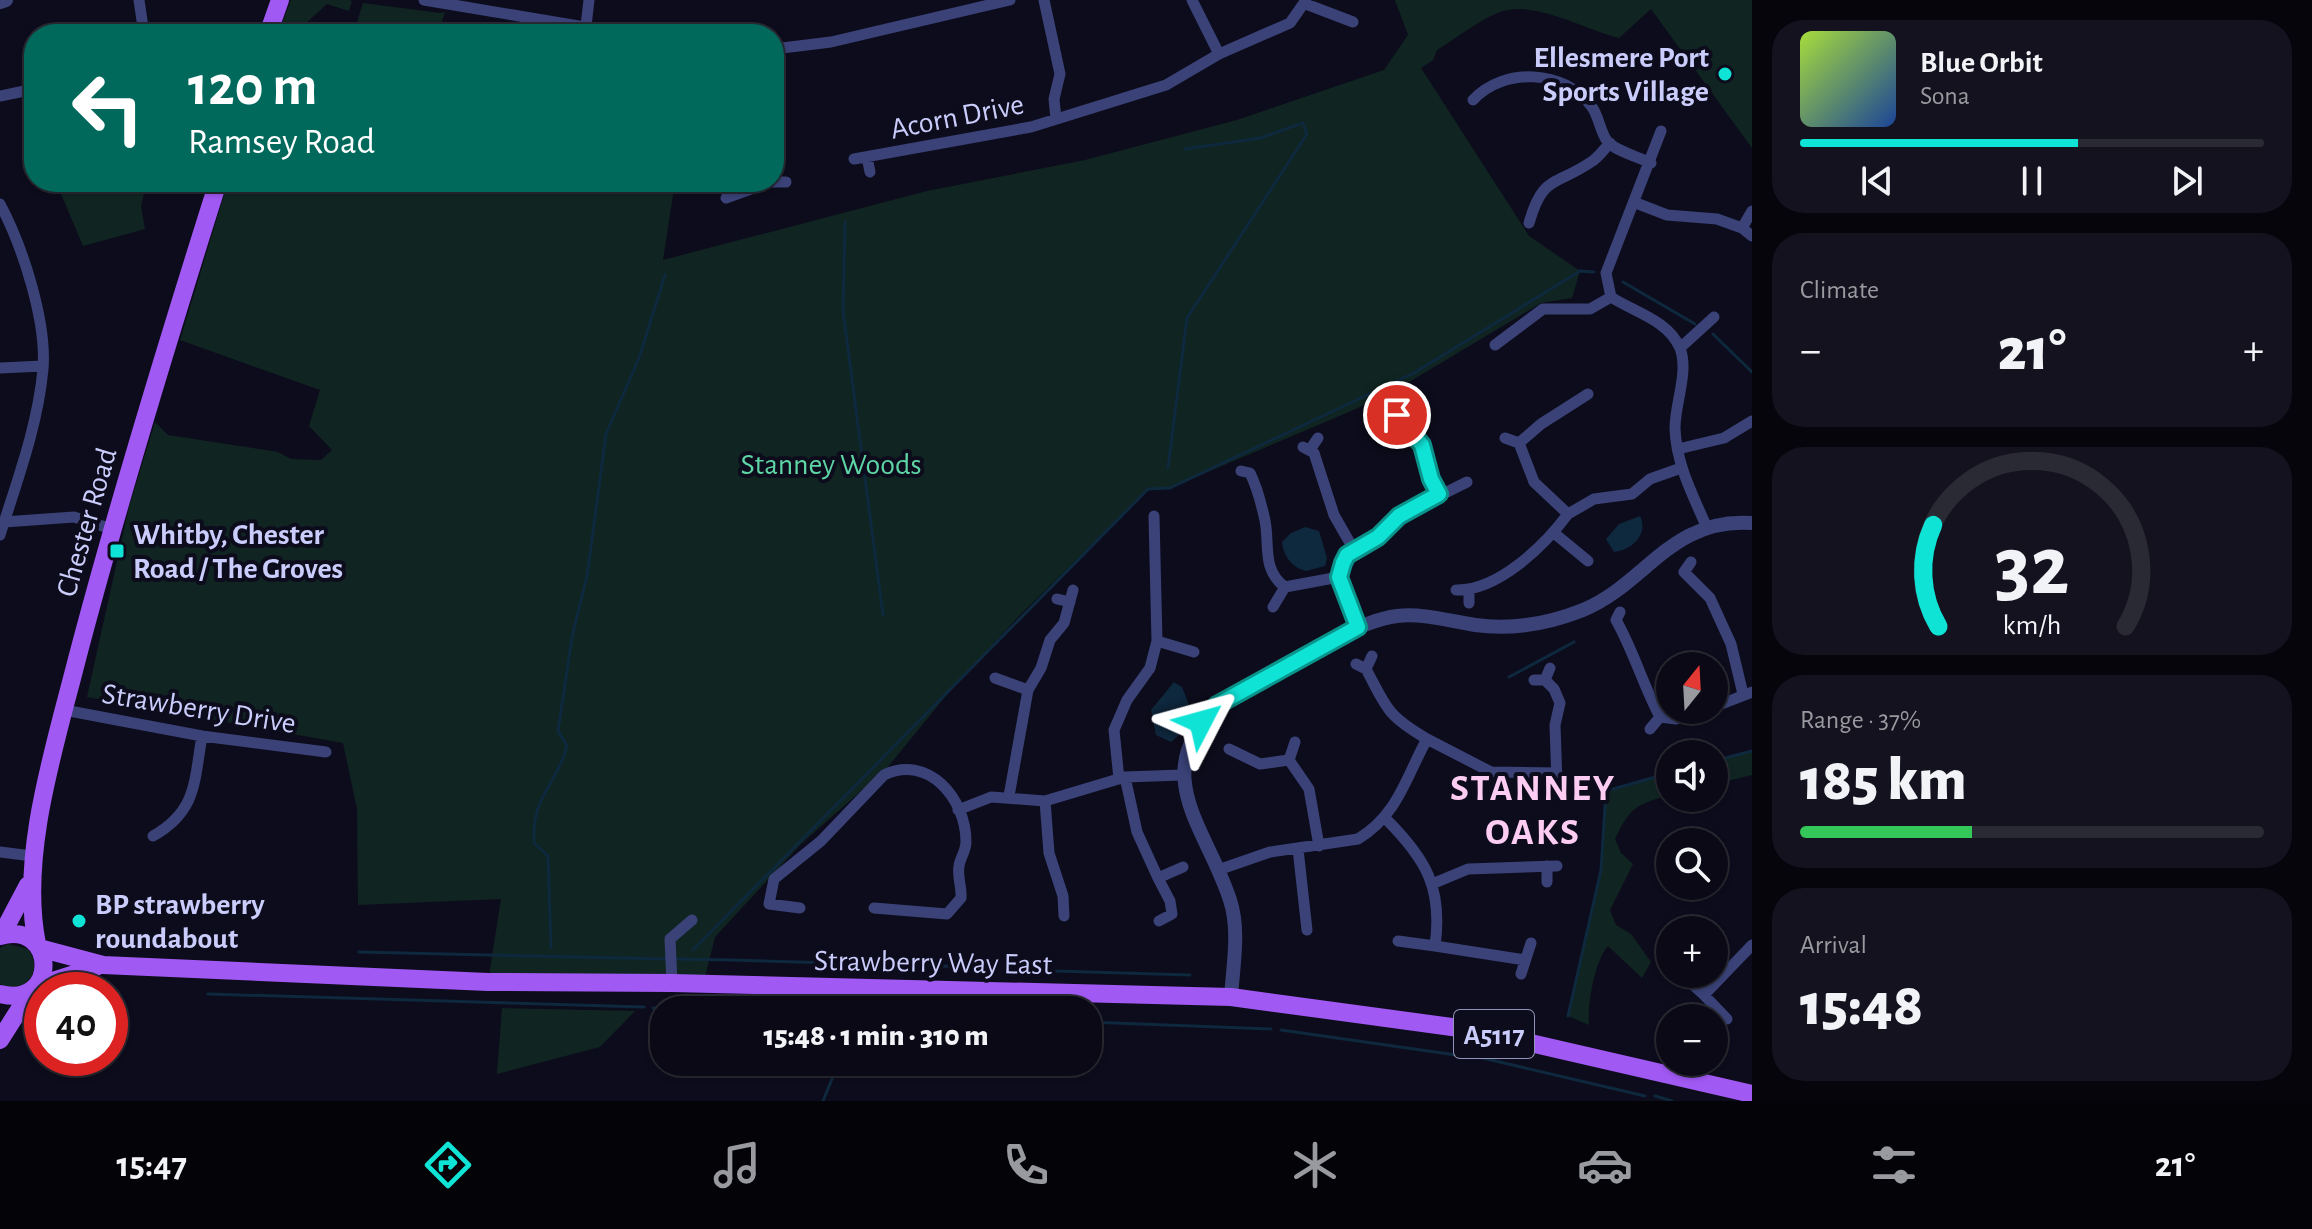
<!DOCTYPE html>
<html lang="en">
<head>
<meta charset="utf-8">
<style>
  :root { --surface:#0a0915; --page:#13121e; --text:#f1f3f6; --muted:#999aa0; --line:#2a2a34; --accent:#0fe3d6 }
  body { margin:0; font-family:"Alegreya Sans",sans-serif; background:var(--page); color:var(--text); height:100vh; display:flex; flex-direction:column; font-size:30px; white-space:nowrap }
  * { box-sizing:border-box; margin:0 }
  p { font-size:26px; color:var(--muted) }
  .icon { flex:none; width:44px; height:44px; fill:none; stroke:currentColor; stroke-width:2; stroke-linecap:round; stroke-linejoin:round }
  .map { position:relative; flex:1; overflow:hidden }
  .details { display:flex; flex-direction:column; gap:20px; padding:20px; background:#06050c; width:560px }
  .details>* { flex:none }
  .guide { position:absolute; left:24px; top:24px; width:760px; height:168px; border-radius:32px; box-shadow:0 2px 6px #0004,0 0 0 2px var(--line); background:#00695c; color:#fff; overflow:hidden }
  .needle { width:52px; rotate:18deg }
  .fabs { position:absolute; left:1656px; top:652px; display:grid; gap:16px }
  .fabs a { display:grid; place-items:center; width:72px; height:72px; border-radius:50%; background:var(--surface); box-shadow:0 2px 6px #0004,0 0 0 2px var(--line); font-size:40px }
  .speed { position:absolute; left:24px; top:972px; display:flex; gap:16px; font-size:40px; font-weight:700; text-align:center }
  .speed>* { display:grid; place-content:center; width:104px; height:104px; border-radius:50%; background:var(--surface); box-shadow:0 2px 6px #0004,0 0 0 2px var(--line); line-height:1 }
  .speed .limit { border:12px solid #d22; background:#fff; color:#111 }
  .pin { position:absolute; display:grid; place-items:center; width:68px; height:68px; color:#fff; margin:-34px; border:4px solid #fff; border-radius:50%; box-shadow:0 2px 8px #0007 }
  .me { position:absolute; width:88px; margin:-44px; rotate:51deg; stroke-linejoin:round; filter:drop-shadow(0 0 6px #0008) }
  .turn { display:flex; align-items:center; gap:28px; height:168px; padding:0 32px; font-size:36px }
  .turn .icon { width:104px; height:104px; stroke-width:2.5 }
  .turn b { display:block; font-size:56px; line-height:68px }
  .big { font-size:60px; font-weight:800; line-height:1.1 }
  .details .widget { flex:1; display:flex; flex-direction:column; justify-content:center; gap:12px; min-width:0; padding:0 28px; border-radius:32px; background:var(--page) }
  .details .dial { align-items:center; gap:0 }
  .dial svg { height:208px; overflow:visible; fill:none; stroke:var(--line); stroke-width:7; stroke-linecap:round; text-anchor:middle }
  .dial text { fill:var(--text); stroke:none }
  .song { display:flex; align-items:center; gap:24px }
  .cover { width:96px; height:96px; border-radius:12px; background:linear-gradient(135deg,hsl(80 70% 55%),hsl(220 70% 35%)) }
  .played { height:8px; border-radius:4px; background:linear-gradient(90deg,var(--accent) 60%,var(--line) 60%) }
  .keys { display:flex; justify-content:space-around; direction:ltr }
  .heat { display:flex; justify-content:space-between; align-items:center; font-size:44px; direction:ltr }
  .charge { height:12px; border-radius:6px; background:linear-gradient(90deg,#34c759 37%,var(--line) 0) }
  .trip { position:absolute; left:650px; top:996px; width:452px; height:80px; border-radius:32px; background:var(--surface); box-shadow:0 2px 6px #0004,0 0 0 2px var(--line); font-weight:800; line-height:80px; text-align:center }
  .menu { display:flex; height:128px; justify-content:space-around; align-items:center; background:#040408; color:var(--muted) }
  .menu .icon { width:56px; height:56px }
  .menu .on { color:var(--accent) }
  .menu b { font-size:36px; color:var(--text) }
  main { display:flex; flex:1; min-height:0 }
  .map>svg:first-child { display:block }
  .green { fill:#102521 }
  .water { fill:#0e283e }
  .lines { fill:none; stroke-linecap:round; stroke-linejoin:round }
  .stream { stroke:#0e283e; stroke-width:3 }
  .minor { stroke:#3a4278; stroke-width:11 }
  .tertiary { stroke:#3a4278; stroke-width:14 }
  .primary { stroke:#a159f4; stroke-width:18 }
  .route-casing { stroke:#0a948b; stroke-width:20 }
  .route { stroke:#0fe3d6; stroke-width:14 }
  .poi-dot { fill:#0fe3d6; stroke:#0d0c1c; stroke-width:3 }
  .labels { text-anchor:middle; stroke-width:8; stroke-linejoin:round; paint-order:stroke }
  .shield { fill:#0d0c1c; stroke:#9193b9; stroke-width:2 }
  .shield-label { font-size:28px; font-weight:bold; fill:#cacdfc }
  .poi-label { font-size:30px; font-weight:bold; fill:#cacdfc; stroke:#0d0c1c; text-anchor:start }
  .street-label { font-size:30px; fill:#cacdfc; stroke:#0d0c1c }
  .park-label { font-size:30px; fill:#5dd5a4; stroke:#0d0c1c }
  .district-label { font-size:38px; font-weight:bold; letter-spacing:2px; fill:#fcccf2; stroke:#0d0c1c }
</style>
</head>
<body>
<main>
<div class="map">
<svg width="1752" height="1101" viewBox="0 0 1752 1101">
  <rect width="100%" height="100%" fill="#0d0c1c"/>
  <!-- green -->
  <path class="green" d="M291,0H349L352,1L349,11L327,4L294,34H278Z
    M1395,0H1752V148L1651,9L1619,38C1587,30 1536,1 1503,11C1481,18 1457,38 1437,50L1433,60L1421,68L1529,236L1580,271L1572,298L1541,303L1384,397L1170,488L1148,489L1019,616L945,697L887,768L801,844L715,937L703,985L488,982L501,899L358,905L357,809L343,743L87,697L129,507L155,422L168,435L278,452L291,459L321,460L332,450L309,426L320,390L180,340L228,182H675L663,260L927,191L1085,160L1237,120L1384,70L1408,35Z
    M363,3L440,13L445,12L438,34H353Z
    M511,24L580,34H509Z
    M56,182H147L141,206L145,229L83,246Z
    M1752,751V775L1714,784V761Z
    M1670,773V795C1637,804 1630,807 1615,839L1621,853L1633,864L1610,910L1616,925L1631,934L1651,962L1642,978L1608,946C1595,960 1587,1005 1589,1025L1568,1016L1601,870L1606,791Z
    M8,944L28,949C45,971 24,995 0,984V948Z
    M502,1008L635,1011L600,1047L497,1074Z"/>
  <!-- water -->
  <path class="water" d="M1640,516C1649,534 1632,550 1614,552L1606,539L1619,524Z
    M1305,527L1319,531L1327,558L1325,566L1306,571C1293,568 1283,556 1282,542L1291,533Z
    M1174,682L1182,687L1191,710L1178,736L1171,742L1156,735L1151,710Z"/>
  <g class="lines">
    <!-- stream -->
    <path class="stream" d="M845,222L843,311L883,615
      M1623,282L1695,324
      M1713,334L1752,372
      M1168,468L1187,318L1307,134L1303,123L1260,138L1185,149
      M1509,677L1574,642
      M1714,761L1752,751
      M551,948L548,856L534,843C532,793 555,790 567,746L558,731L572,637L587,576L606,434L639,358L665,275
      M693,950L1148,489L1170,488L1414,373L1580,271L1594,272
      M359,952L668,959
      M675,959L731,960
      M731,960L975,967
      M1022,970L1190,975
      M208,994L644,1007
      M653,1008H677
      M685,1009L719,1010
      M1568,1016L1601,870L1606,791L1670,773
      M1088,1022L1271,1029
      M1281,1030L1463,1056
      M1474,1056L1645,1096
      M1655,1096L1672,1101
      M823,1101L839,1062"/>
    <!-- minor -->
    <path class="minor" d="M139,0L144,34
      M424,0L626,34
      M1044,0L1060,74L1054,99L1056,119
      M1192,0L1219,54
      M1306,4L1353,22
      M586,26L589,0
      M774,49L831,42L1010,0
      M0,96L34,89
      M1473,100C1503,67 1565,69 1592,107C1599,117 1600,131 1607,141C1615,151 1639,157 1651,163
      M1661,131L1606,273L1611,297C1634,312 1668,320 1680,348C1689,372 1675,403 1675,428C1676,464 1693,495 1707,528
      M867,157L870,172
      M854,159L1031,127L1166,85L1219,54L1290,23L1306,0
      M774,182H786
      M726,198L765,184
      M1636,203L1667,215L1717,219L1742,228L1752,211
      M0,204C22,245 47,321 43,369C38,425 17,481 0,535
      M1529,223C1543,174 1556,186 1591,162C1598,158 1604,149 1610,143
      M1742,228L1752,236
      M1495,345L1543,309H1590L1611,297
      M1680,348L1714,317
      M0,368L43,366
      M1400,398L1393,409L1422,445L1431,479L1439,494
      M1505,438L1519,443L1534,482L1568,514L1594,499L1632,494L1650,479L1681,468
      M1519,443L1541,424L1588,394
      M1303,447L1314,453L1334,515L1354,550
      M1311,448L1318,438
      M1678,449L1724,438L1752,421
      M1241,471L1250,473C1256,485 1261,503 1264,516C1271,541 1260,569 1285,587
      M4,522L74,517L112,529
      M1554,533L1588,561
      M1691,562L1684,572L1710,598L1731,644L1743,694
      M1456,590C1498,591 1544,546 1568,514
      M1469,590V603
      M1057,599L1070,602
      M1273,607L1285,587L1339,577
      M1620,612L1616,620C1634,652 1643,685 1660,717L1676,719L1708,710
      M1358,627L1339,577L1347,555L1378,537L1399,516L1467,482
      M1157,641L1194,652
      M1356,664L1366,669C1387,708 1386,715 1427,739
      M1366,669L1372,656
      M995,678L1028,690L1009,796
      M1534,680H1545L1554,689L1560,703L1555,725L1557,783
      M1545,680L1550,668
      M1028,690L1041,668L1050,640L1064,623L1073,590
      M1714,707L1752,692
      M64,710L202,736L326,752
      M1650,729L1660,717
      M1295,742L1289,760L1309,789L1319,846
      M1229,749L1260,764L1289,760
      M1125,777L1137,832L1158,878L1183,867
      M1119,779L1114,730L1127,700L1150,668L1157,641L1154,516
      M1045,801L1049,853L1063,896L1064,916
      M958,810L991,797L1045,801L1125,777L1182,775
      M1386,819C1426,859 1443,888 1435,946L1398,941
      M153,836C197,811 194,782 202,736
      M1298,849L1307,930
      M0,852L32,856
      M1218,870L1270,852L1358,839C1398,815 1406,777 1427,739L1491,772L1557,773
      M1158,878L1170,901L1172,914L1159,921
      M1547,882V866
      M1432,884L1468,869L1557,866
      M800,908L769,904L774,879L821,841L884,775C928,754 966,798 966,842C966,851 960,858 959,866C957,877 962,887 961,898L947,914L874,908
      M1435,946L1525,960
      M1521,974L1531,943
      M1681,974L1704,995
      M672,983L670,939L692,920
      M1727,1019L1704,995L1752,945"/>
    <!-- tertiary -->
    <path class="tertiary" d="M0,2L6,0
      M1231,997C1233,966 1240,930 1230,900C1206,826 1148,776 1217,705C1260,681 1351,621 1397,616C1423,613 1449,621 1475,625C1512,630 1548,624 1583,610C1646,584 1671,517 1752,523"/>
    <!-- primary -->
    <path class="primary" d="M268,34L280,0
      M0,936C57,920 59,1009 0,994
      M1,936L28,885
      M37,944C19,856 55,746 77,659C119,499 168,340 218,182
      M39,948L103,965L488,982L672,983L1231,997L1474,1030L1752,1094
      M37,986L96,967
      M0,1040L31,991"/>
  </g>
  <g class="lines">
    <defs>
      <path id="route" d="M1201,722L1217,705L1358,627L1339,577L1343,563L1347,555L1378,537L1399,516L1439,494L1431,479L1422,445L1397,415"/>
    </defs>
    <!-- route casing -->
    <use href="#route" class="route-casing"/>
    <!-- route -->
    <use href="#route" class="route"/>
  </g>
  <!-- markers -->
  <g class="poi-dot">
    <circle cx="1725" cy="74" r="8"/>
    <rect x="109" y="543" width="16" height="16" rx="4"/>
    <circle cx="79" cy="921" r="8"/>
  </g>
  <g class="labels">
    <!-- shield labels -->
    <rect class="shield" x="1454" y="1010" width="80" height="48" rx="6"/>
    <g class="shield-label">
      <text x="1494" y="1044">A5117</text>
    </g>
    <!-- poi labels -->
    <g class="poi-label">
      <text x="1709" y="67" text-anchor="end">Ellesmere Port<tspan x="1709" dy="34">Sports Village</tspan></text>
      <text x="133" y="544">Whitby, Chester<tspan x="133" dy="34">Road / The Groves</tspan></text>
      <text x="95" y="914">BP strawberry<tspan x="95" dy="34">roundabout</tspan></text>
    </g>
    <!-- street labels -->
    <g class="street-label">
      <text transform="translate(957 116) rotate(-11)" y="10">Acorn Drive</text>
      <text transform="translate(86 522) rotate(-74)" y="10">Chester Road</text>
      <text transform="translate(199 708) rotate(9)" y="10">Strawberry Drive</text>
      <text transform="translate(933 962) rotate(1)" y="10">Strawberry Way East</text>
    </g>
    <!-- park labels -->
    <g class="park-label">
      <text x="831" y="474">Stanney Woods</text>
    </g>
    <!-- district labels -->
    <g class="district-label">
      <text x="1533" y="800">STANNEY<tspan x="1533" dy="44">OAKS</tspan></text>
    </g>
  </g>
</svg>
<div class="fabs">
<a><svg class="needle" viewBox="-14 -14 28 28"><path d="M0-13l5 13h-10z" fill="#e53935"/><path d="M0 13l5-13h-10z" fill="#999aa0"/></svg></a>
<a><svg class="icon" aria-label="sound" viewBox="0 0 24 24"><path d="M4 9h4l5-4v14l-5-4H4zM17 9q2 3 0 6"/></svg></a>
<a><svg class="icon" aria-label="search" viewBox="0 0 24 24"><circle cx="10" cy="10" r="6"/><path d="M15 15l6 6"/></svg></a>
<a>+</a>
<a>−</a>
</div>
<div class="speed"><div class="limit">40</div></div>
<div class="pin" style="left:1397px;top:415px;background:#d93025"><svg class="icon" aria-label="arrive" viewBox="0 0 24 24"><path d="M6 21V4h12l-3 4 3 4H6"/></svg></div>
<svg class="me" style="left:1201px;top:722px" viewBox="-20 -20 40 40"><path d="M0-17L14 15 0 8-14 15z" fill="#0fe3d6" stroke="#fff" stroke-width="4"/></svg>
<div class="trip">15:48 · 1 min · 310 m</div>
<div class="guide">
<div class="turn"><svg class="icon" aria-label="left" viewBox="0 0 24 24"><path d="M17 20v-9H6M10 6l-5 5 5 5"/></svg><div><b>120 m</b>Ramsey Road</div></div>
</div>
</div>
<section class="details">
<div class="widget">
<div class="song"><i class="cover"></i><div><b>Blue Orbit</b><p>Sona</p></div></div>
<div class="played"></div>
<div class="keys"><svg class="icon" aria-label="previous" viewBox="0 0 24 24"><path d="M18 5L8 12l10 7zM5 5v14"/></svg><svg class="icon" aria-label="pause" viewBox="0 0 24 24"><path d="M8 5v14M16 5v14"/></svg><svg class="icon" aria-label="next" viewBox="0 0 24 24"><path d="M6 5l10 7-10 7zM19 5v14"/></svg></div>
</div>
<div class="widget"><p>Climate</p>
<div class="heat"><a>−</a><b class="big">21°</b><a>+</a></div>
</div>
<div class="widget dial"><svg viewBox="0 0 100 80">
<path d="M14 69A42 42 0 1 1 86 69"/>
<path d="M14 69A42 42 0 0 1 12 30" stroke="#0fe3d6"/>
<text x="50" y="56" font-size="32" font-weight="700">32</text>
<text x="50" y="72" font-size="11">km/h</text>
</svg></div>
<div class="widget"><p>Range · 37%</p><b class="big">185 km</b><div class="charge"></div></div>
<div class="widget"><p>Arrival</p><b class="big">15:48</b></div>
</section>
</main>
<nav class="menu">
<b>15:47</b>
<svg class="icon on" aria-label="directions" viewBox="0 0 24 24"><path d="M12 3l9 9-9 9-9-9zM9 14v-3h6M13 9l2 2-2 2"/></svg>
<svg class="icon" aria-label="music" viewBox="0 0 24 24"><path d="M9 18V5l10-2v13"/><circle cx="6" cy="18" r="3"/><circle cx="16" cy="16" r="3"/></svg>
<svg class="icon" aria-label="phone" viewBox="0 0 24 24"><path d="M5 4h4l2 5-3 2q2 4 5 5l2-3 5 2v4C11 20 4 13 5 4z"/></svg>
<svg class="icon" aria-label="climate" viewBox="0 0 24 24"><path d="M12 3v18M4 7l16 10M4 17L20 7"/></svg>
<svg class="icon" aria-label="car" viewBox="0 0 24 24"><path d="M5 17H2v-5l4-1 3-4h7l3 4 3 1v5h-3M9 17h6M6 11h13"/><circle cx="7" cy="17" r="2"/><circle cx="17" cy="17" r="2"/></svg>
<svg class="icon" aria-label="filters" viewBox="0 0 24 24"><path d="M4 7h16M4 17h16"/><circle cx="9" cy="7" r="2"/><circle cx="15" cy="17" r="2"/></svg>
<b>21°</b>
</nav>
</body>
</html>
